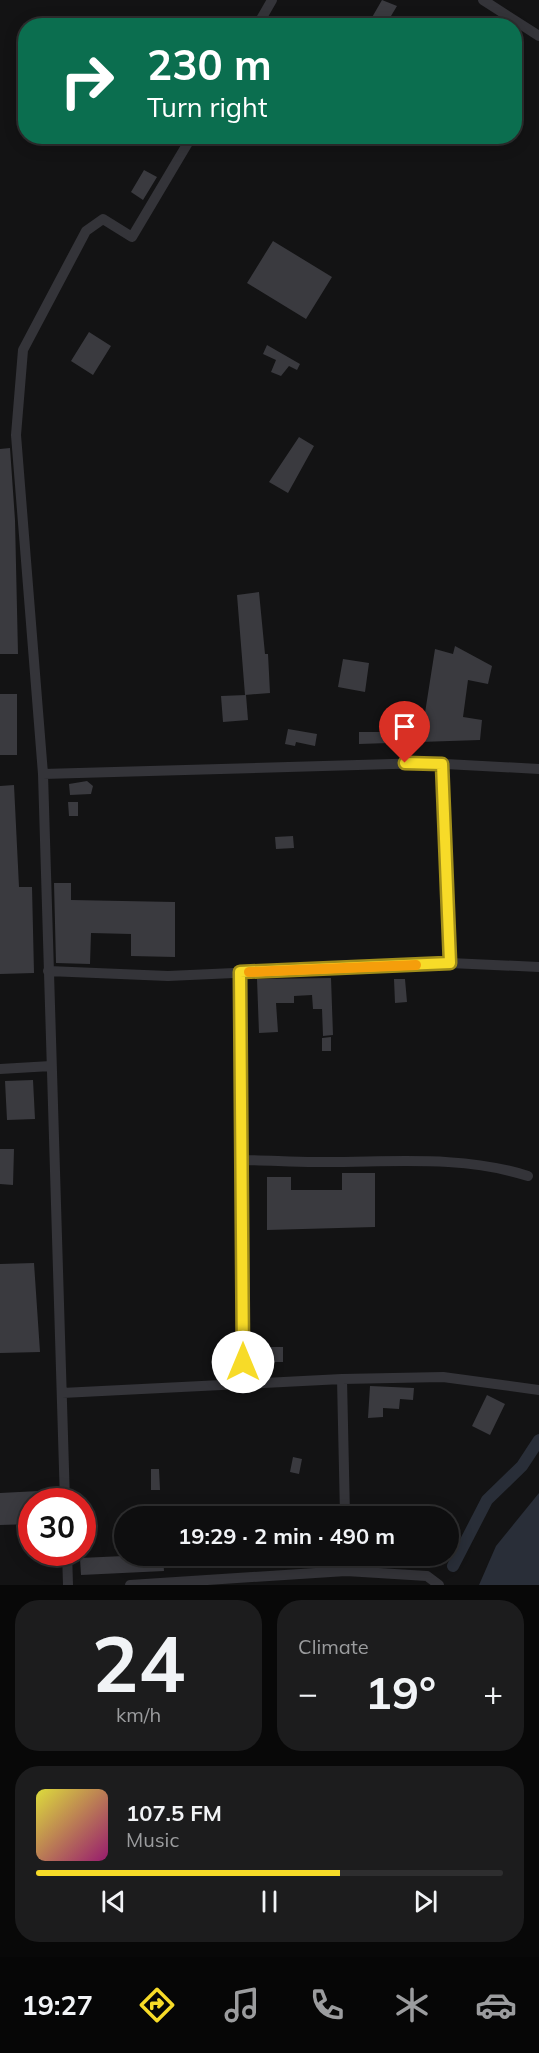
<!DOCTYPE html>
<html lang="en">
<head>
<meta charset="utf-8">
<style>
  :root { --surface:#0e0e0f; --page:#1c1c1d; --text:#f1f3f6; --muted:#9b9c9e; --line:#2e2e2f; --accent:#f7db28 }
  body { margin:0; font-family:Mulish,sans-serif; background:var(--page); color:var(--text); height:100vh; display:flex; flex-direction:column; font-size:22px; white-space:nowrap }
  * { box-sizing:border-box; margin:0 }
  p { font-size:20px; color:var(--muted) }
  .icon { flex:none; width:33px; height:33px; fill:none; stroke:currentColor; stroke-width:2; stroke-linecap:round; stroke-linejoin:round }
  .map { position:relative; height:1585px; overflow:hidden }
  .drawer { display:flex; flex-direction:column; gap:15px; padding:15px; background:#080808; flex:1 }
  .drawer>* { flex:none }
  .hud { position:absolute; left:18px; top:18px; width:504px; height:126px; border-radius:24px; box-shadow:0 3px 15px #0003,0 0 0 2px var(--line); background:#0b6e4f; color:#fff; overflow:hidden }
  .speed { position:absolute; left:18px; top:1488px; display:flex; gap:12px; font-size:30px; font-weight:700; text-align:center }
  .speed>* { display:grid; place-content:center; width:78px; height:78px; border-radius:50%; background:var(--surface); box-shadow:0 3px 15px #0003,0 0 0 2px var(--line); line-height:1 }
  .speed .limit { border:9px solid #d22; background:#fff; color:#111 }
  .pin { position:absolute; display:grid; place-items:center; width:51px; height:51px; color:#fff; margin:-62px -26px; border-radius:50% 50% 50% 0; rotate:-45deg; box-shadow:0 0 6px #0007 }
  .pin .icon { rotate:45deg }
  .me { position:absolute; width:66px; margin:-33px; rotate:0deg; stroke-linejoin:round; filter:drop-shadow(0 0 4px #0008) }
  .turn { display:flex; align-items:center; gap:21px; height:126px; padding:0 30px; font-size:27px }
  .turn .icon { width:78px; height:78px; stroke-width:2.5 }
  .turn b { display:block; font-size:42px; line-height:51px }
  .big { font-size:45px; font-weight:700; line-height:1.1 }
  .drawer .widget { flex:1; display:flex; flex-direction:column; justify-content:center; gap:9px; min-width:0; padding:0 21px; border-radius:24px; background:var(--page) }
  .drawer .dial { align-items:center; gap:0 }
  .dial b { font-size:78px; line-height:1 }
  .song { display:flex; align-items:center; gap:18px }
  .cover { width:72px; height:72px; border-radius:9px; background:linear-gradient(135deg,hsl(60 70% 55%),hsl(320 70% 35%)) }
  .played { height:6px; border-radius:3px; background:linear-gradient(90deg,var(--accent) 65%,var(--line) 65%) }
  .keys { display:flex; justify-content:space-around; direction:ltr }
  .heat { display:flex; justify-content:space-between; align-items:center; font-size:33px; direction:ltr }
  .drawer .tiles { flex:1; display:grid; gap:15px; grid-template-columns:1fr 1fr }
  .widget:last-child { grid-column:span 2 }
  .trip { position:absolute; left:114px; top:1506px; width:345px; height:60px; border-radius:30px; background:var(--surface); box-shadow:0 3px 15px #0003,0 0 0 2px var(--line); font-weight:700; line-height:60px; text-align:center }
  .dock { display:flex; height:96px; justify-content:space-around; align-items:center; background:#060606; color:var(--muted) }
  .dock .icon { width:42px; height:42px }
  .dock .active { color:var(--accent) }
  .dock b { font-size:27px; color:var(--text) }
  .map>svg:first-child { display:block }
  .water { fill:#292e38 }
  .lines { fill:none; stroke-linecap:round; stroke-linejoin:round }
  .canal { stroke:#292e38; stroke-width:12 }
  .building { fill:#3a3a3f }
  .street { stroke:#343439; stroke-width:10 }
  .route-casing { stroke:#a18e1a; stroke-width:15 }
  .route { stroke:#f7db28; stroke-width:10 }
  .slow { stroke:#f59e0b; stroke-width:10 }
</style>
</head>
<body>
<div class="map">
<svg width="539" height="1585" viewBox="0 0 539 1585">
  <rect width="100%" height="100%" fill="#131314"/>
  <!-- water -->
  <path class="water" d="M539,1493V1585H479L496,1546Z"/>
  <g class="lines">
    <!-- canal -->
    <path class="canal" d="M453,1566L487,1500L522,1466L539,1440"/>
  </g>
  <!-- building -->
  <path class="building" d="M382,0L397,6L385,26H367Z
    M144,170L157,177L143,200L131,192Z
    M273,241L332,277L306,319L247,283Z
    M89,332L111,346L93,375L71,361Z
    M267,345L300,364L297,370L289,366L281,376L271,372L276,360L263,354Z
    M299,437L314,446L288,493L269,482Z
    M10,448L15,520L18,654H0V449Z
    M259,592L265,654H268L270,693L245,695L237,595Z
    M455,646L492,666L488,684L468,680L463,717L482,720L480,740L359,744V732H422L435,649L453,654Z
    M343,659L369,663L365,692L338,687Z
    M0,694H17V755H0Z
    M246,695L248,720L223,722L221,696Z
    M288,729L317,734L315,746L296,742L295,746L285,744Z
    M87,781L93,786L91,794L70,795L69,784Z
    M14,785L19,887H32L34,973L0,974V786Z
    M68,802H78V816H69Z
    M293,836L294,848L276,849L275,837Z
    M54,883H71V900L175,902V957L131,956V934L91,933L90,964L56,963Z
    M331,978L333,1035L323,1036L322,1009H313L312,995L294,996V1003H276L278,1032L259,1033L257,979Z
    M394,979H405L407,1002L395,1003Z
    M331,1037V1051H322V1038Z
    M33,1080L35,1119L7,1120L5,1081Z
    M0,1149H14L13,1185L0,1184Z
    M342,1173H375V1227L267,1230V1177H291V1190H342Z
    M34,1263L40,1352L0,1353V1264Z
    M269,1347H283V1362H269Z
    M370,1386L414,1388L413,1400L400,1399L399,1409L383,1408V1417L368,1418Z
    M487,1395L505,1404L490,1435L472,1426Z
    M293,1457L302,1459L299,1474L290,1472Z
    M151,1469H159L160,1490H151Z
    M39,1491L40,1502H32V1524L0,1525V1493Z
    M124,1556H163L164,1571L81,1575L80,1558Z"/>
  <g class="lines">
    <!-- street -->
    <path class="street" d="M483,0L539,36
      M257,26L272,0
      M192,136L132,237L103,219L86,231L23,350L16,435L43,774L427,763L539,769
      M442,764L450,963L539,967
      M43,774L65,1502
      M48,971L168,976L450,963
      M240,972L243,1384
      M0,1069L51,1066
      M241,1160C266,1160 290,1162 315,1162C386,1163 459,1154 528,1176
      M342,1379L345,1516
      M62,1393L342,1379L443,1377L539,1390
      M67,1552L68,1585
      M346,1556V1571
      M130,1585L346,1571L427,1576L439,1585"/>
  </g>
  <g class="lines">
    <defs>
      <path id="route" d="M243,1362L240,972L450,963L442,764L405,763"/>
    </defs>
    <!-- route casing -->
    <use href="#route" class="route-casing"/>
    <!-- route -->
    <use href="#route" class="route"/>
    <!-- slow -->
    <path class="slow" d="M249,972L416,965"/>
  </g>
</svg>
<div class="speed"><div class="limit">30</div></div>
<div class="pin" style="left:405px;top:763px;background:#d93025"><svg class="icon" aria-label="arrive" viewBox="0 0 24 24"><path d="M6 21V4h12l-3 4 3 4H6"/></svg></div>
<svg class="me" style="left:243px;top:1362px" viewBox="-20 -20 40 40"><circle r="19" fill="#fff"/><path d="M0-13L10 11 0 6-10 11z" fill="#f7db28"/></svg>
<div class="trip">19:29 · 2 min · 490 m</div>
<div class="hud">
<div class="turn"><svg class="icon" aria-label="right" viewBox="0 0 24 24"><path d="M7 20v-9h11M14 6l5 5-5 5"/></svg><div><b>230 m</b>Turn right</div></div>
</div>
</div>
<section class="drawer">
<div class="tiles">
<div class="widget dial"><b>24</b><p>km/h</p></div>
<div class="widget"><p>Climate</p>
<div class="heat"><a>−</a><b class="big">19°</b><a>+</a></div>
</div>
<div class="widget">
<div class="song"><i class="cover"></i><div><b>107.5 FM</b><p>Music</p></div></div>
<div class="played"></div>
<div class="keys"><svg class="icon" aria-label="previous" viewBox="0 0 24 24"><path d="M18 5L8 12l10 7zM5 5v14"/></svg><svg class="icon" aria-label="pause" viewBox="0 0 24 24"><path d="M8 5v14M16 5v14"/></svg><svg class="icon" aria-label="next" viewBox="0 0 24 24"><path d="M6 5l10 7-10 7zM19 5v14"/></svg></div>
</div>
</div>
</section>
<nav class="dock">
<b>19:27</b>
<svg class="icon active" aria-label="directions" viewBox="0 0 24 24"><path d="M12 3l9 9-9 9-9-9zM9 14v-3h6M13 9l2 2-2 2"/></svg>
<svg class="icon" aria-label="music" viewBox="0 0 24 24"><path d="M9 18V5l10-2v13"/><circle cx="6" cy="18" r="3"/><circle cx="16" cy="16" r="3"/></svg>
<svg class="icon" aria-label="phone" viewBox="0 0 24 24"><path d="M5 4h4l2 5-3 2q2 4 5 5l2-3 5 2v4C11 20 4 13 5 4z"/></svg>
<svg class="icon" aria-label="climate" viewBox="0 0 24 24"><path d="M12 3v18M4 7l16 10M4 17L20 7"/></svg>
<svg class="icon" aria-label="car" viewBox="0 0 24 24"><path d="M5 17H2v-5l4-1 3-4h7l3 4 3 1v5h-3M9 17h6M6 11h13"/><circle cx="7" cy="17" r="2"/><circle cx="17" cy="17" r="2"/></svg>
</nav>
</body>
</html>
